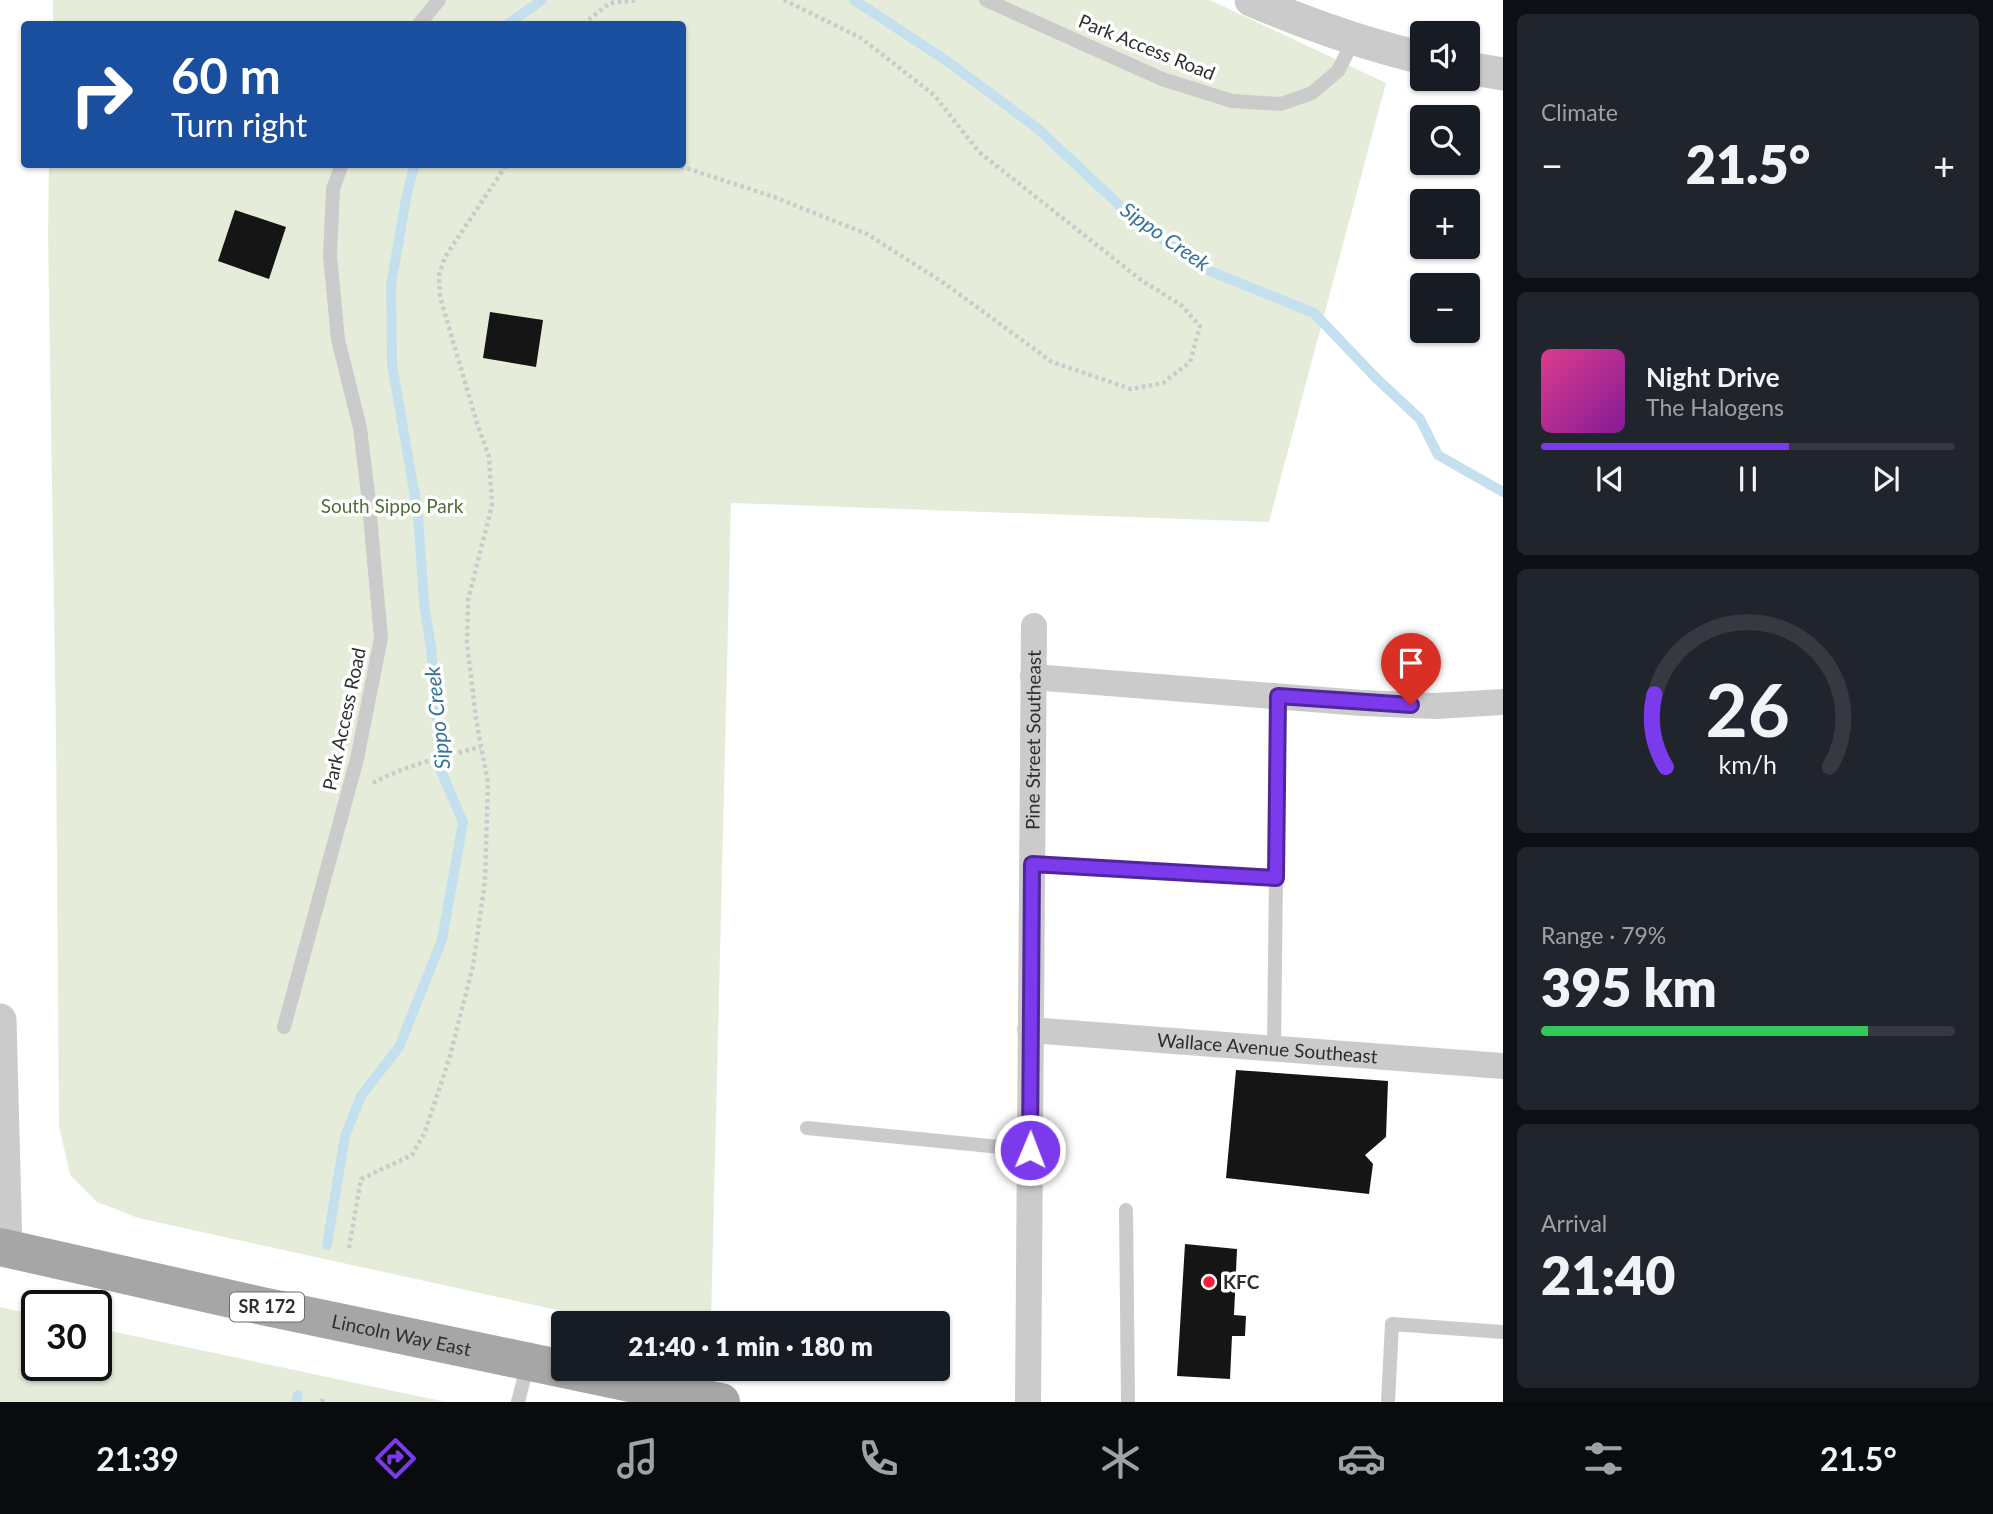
<!DOCTYPE html>
<html lang="en">
<head>
<meta charset="utf-8">
<style>
  :root { --surface:#171b24; --page:#20242c; --text:#f1f3f6; --muted:#9ea1a6; --line:#363941; --accent:#7c3aed }
  body { margin:0; font-family:Lato,sans-serif; background:var(--page); color:var(--text); height:100vh; display:flex; flex-direction:column; font-size:26px; white-space:nowrap }
  * { box-sizing:border-box; margin:0 }
  p { font-size:23px; color:var(--muted) }
  .icon { flex:none; width:38px; height:38px; fill:none; stroke:currentColor; stroke-width:2; stroke-linecap:round; stroke-linejoin:round }
  .map { position:relative; flex:1; overflow:hidden }
  .drawer { display:flex; flex-direction:column; gap:14px; padding:14px; background:#0d0f14; width:490px }
  .drawer>* { flex:none }
  .guide { position:absolute; left:21px; top:21px; width:665px; height:147px; border-radius:7px; box-shadow:0 2px 5px #0004; background:#1a4fa0; color:#fff; overflow:hidden }
  .tools { position:absolute; left:1410px; top:21px; display:grid; gap:14px }
  .tools a { display:grid; place-items:center; width:70px; height:70px; border-radius:7px; background:var(--surface); box-shadow:0 2px 5px #0004; font-size:35px }
  .speed { position:absolute; left:21px; top:1290px; display:flex; gap:14px; font-size:35px; font-weight:700; text-align:center }
  .speed>* { display:grid; place-content:center; width:91px; height:91px; border-radius:50%; background:var(--surface); box-shadow:0 2px 5px #0004; line-height:1 }
  .speed .limit { border:4px solid #111; border-radius:10px; background:#fff; color:#111 }
  .pin { position:absolute; display:grid; place-items:center; width:60px; height:60px; color:#fff; margin:-72px -30px; border-radius:50% 50% 50% 0; rotate:-45deg; box-shadow:0 0 7px #0007 }
  .pin .icon { rotate:45deg }
  .me { position:absolute; width:77px; margin:-38px; rotate:1deg; stroke-linejoin:round; filter:drop-shadow(0 0 5px #0008) }
  .turn { display:flex; align-items:center; gap:24px; height:147px; padding:0 35px; font-size:32px }
  .turn .icon { width:91px; height:91px; stroke-width:2.5 }
  .turn b { display:block; font-size:49px; line-height:60px }
  .big { font-size:52px; font-weight:800; line-height:1.1 }
  .drawer .widget { flex:1; display:flex; flex-direction:column; justify-content:center; gap:10px; min-width:0; padding:0 24px; border-radius:10px; background:var(--page) }
  .drawer .dial { align-items:center; gap:0 }
  .dial svg { height:182px; overflow:visible; fill:none; stroke:var(--line); stroke-width:7; stroke-linecap:round; text-anchor:middle }
  .dial text { fill:var(--text); stroke:none }
  .song { display:flex; align-items:center; gap:21px }
  .cover { width:84px; height:84px; border-radius:10px; background:linear-gradient(135deg,hsl(330 70% 55%),hsl(290 70% 35%)) }
  .played { height:7px; border-radius:4px; background:linear-gradient(90deg,var(--accent) 60%,var(--line) 60%) }
  .keys { display:flex; justify-content:space-around; direction:ltr }
  .heat { display:flex; justify-content:space-between; align-items:center; font-size:38px; direction:ltr }
  .charge { height:10px; border-radius:5px; background:linear-gradient(90deg,#34c759 79%,var(--line) 0) }
  .trip { position:absolute; left:551px; top:1311px; width:399px; height:70px; border-radius:7px; background:var(--surface); box-shadow:0 2px 5px #0004; font-weight:800; line-height:70px; text-align:center }
  .dock { display:flex; height:112px; justify-content:space-around; align-items:center; background:#090b0e; color:var(--muted) }
  .dock .icon { width:49px; height:49px }
  .dock .selected { color:var(--accent) }
  .dock b { font-size:32px; color:var(--text) }
  main { display:flex; flex:1; min-height:0 }
  .map>svg:first-child { display:block }
  .green { fill:#e5edda }
  .lines { fill:none; stroke-linecap:round; stroke-linejoin:round }
  .stream { stroke:#c4e0ee; stroke-width:10 }
  .building { fill:#151515 }
  .path { stroke:#cbcbcb; stroke-width:4.5; stroke-dasharray:3.5 3.5; stroke-linecap:butt }
  .service { stroke:#cbcbcb; stroke-width:14 }
  .minor { stroke:#cbcbcb; stroke-width:26 }
  .tertiary { stroke:#cbcbcb; stroke-width:33 }
  .primary { stroke:#a6a6a6; stroke-width:38 }
  .route-casing { stroke:#51269a; stroke-width:18 }
  .route { stroke:#7c3aed; stroke-width:12 }
  .poi-dot { fill:#f52037; stroke:#fff; stroke-width:2.5 }
  .labels { text-anchor:middle; stroke-width:7; stroke-linejoin:round; paint-order:stroke }
  .shield { fill:#fff; stroke:#6d6d6d; stroke-width:2 }
  .shield-label { font-size:18px; font-weight:bold; fill:#2e2e2e }
  .street-label { font-size:19px; fill:#2e2e2e; stroke:#fff }
  .park-label { font-size:19px; fill:#536d37; stroke:#fff }
  .poi-label { font-size:19px; font-weight:bold; fill:#2e2e2e; stroke:#fff; text-anchor:start }
  .water-label { font-size:21px; font-style:italic; fill:#357497; stroke:#fff }
</style>
</head>
<body>
<main>
<div class="map">
<svg width="1503" height="1402" viewBox="0 0 1503 1402">
  <rect width="100%" height="100%" fill="#fff"/>
  <!-- green -->
  <path class="green" d="M53,0H1210L1386,83L1269,522L731,503L711,1323H616L138,1218L97,1202L70,1175L59,1126L56,737L48,233L49,165L682,164V24H53Z
    M0,1307L37,1315V1365H96V1328L446,1402H0Z"/>
  <g class="lines">
    <!-- stream -->
    <path class="stream" d="M854,0L947,61L1037,128L1131,216L1200,267L1314,313L1376,378L1420,419L1438,455L1503,492
      M508,24L542,0
      M327,1245L345,1136L361,1096L399,1047L442,940L463,822L441,771L431,648L424,603L418,514L392,364L391,285L407,193L415,164
      M296,1402L298,1395"/>
  </g>
  <!-- building -->
  <path class="building" d="M235,210L286,227L269,279L218,261Z
    M490,312L543,320L536,367L483,358Z
    M1236,1070L1388,1081L1386,1137L1365,1155L1373,1164L1369,1194L1226,1178Z
    M1185,1244L1237,1249L1234,1315L1246,1316L1245,1336H1232L1230,1379L1177,1376Z"/>
  <g class="lines">
    <!-- path -->
    <path class="path" d="M583,24L610,3L639,0
      M674,164L774,197L867,234L944,283L1052,362L1131,389L1163,383L1190,362L1200,326L1181,305L1141,280L979,152L934,95L861,38L784,0
      M373,783C406,765 445,756 481,747
      M349,1248L361,1179L412,1155L425,1132L450,1056L473,966L485,881L488,783L476,719L467,643L468,600L492,505L489,457L477,423L440,297L439,275L445,257L507,164
      M322,1402L323,1399"/>
    <!-- service -->
    <path class="service" d="M986,0L1162,79L1232,101L1281,104L1312,93L1338,71L1354,39
      M419,24L439,0
      M1032,864L1276,878
      M284,1027L357,759L381,638L368,494L360,428L338,339L330,256L333,189L342,164
      M1274,1049L1278,696
      M807,1128L1030,1150
      M1126,1210L1128,1402
      M518,1402L528,1363
      M1388,1402L1392,1324L1503,1332"/>
    <!-- minor -->
    <g class="minor">
      <path d="M1033,677L1361,703L1436,706L1503,702"/>
      <path id="s1" d="M1030,1030L1503,1066"/>
      <path id="s2" d="M1028,1402L1034,626"/>
    </g>
    <!-- tertiary -->
    <path class="tertiary" d="M1251,0C1307,24 1364,44 1423,58
      M1468,68L1503,74
      M0,1020L6,1248"/>
    <!-- primary -->
    <path class="primary" id="s3" d="M0,1247L262,1306L721,1402"/>
  </g>
  <g class="lines">
    <defs>
      <path id="route" d="M1030,1150L1032,864L1276,878L1278,696L1411,705"/>
    </defs>
    <!-- route casing -->
    <use href="#route" class="route-casing"/>
    <!-- route -->
    <use href="#route" class="route"/>
  </g>
  <!-- markers -->
  <circle class="poi-dot" cx="1209" cy="1282" r="7"/>
  <g class="labels">
    <!-- shield labels -->
    <rect class="shield" x="230" y="1292.5" width="74" height="29" rx="5"/>
    <g class="shield-label">
      <text x="267" y="1313">SR 172</text>
    </g>
    <!-- street labels -->
    <g class="street-label">
      <text transform="translate(1147 47) rotate(22)" y="7">Park Access Road</text>
      <text transform="translate(344 719) rotate(-78)" y="7">Park Access Road</text>
      <text dy="7" stroke="none"><textPath href="#s2" startOffset="662">Pine Street Southeast</textPath></text>
      <text dy="7" stroke="none"><textPath href="#s1" startOffset="238">Wallace Avenue Southeast</textPath></text>
      <text dy="7" stroke="none"><textPath href="#s3" startOffset="411">Lincoln Way East</textPath></text>
    </g>
    <!-- park labels -->
    <g class="park-label">
      <text x="392" y="513">South Sippo Park</text>
    </g>
    <!-- poi labels -->
    <g class="poi-label">
      <text x="1223" y="1289">KFC</text>
    </g>
    <!-- water labels -->
    <g class="water-label">
      <text transform="translate(1165 237) rotate(35)" y="7">Sippo Creek</text>
      <text transform="translate(438 718) rotate(-96)" y="7">Sippo Creek</text>
    </g>
  </g>
</svg>
<div class="tools">
<a><svg class="icon" aria-label="sound" viewBox="0 0 24 24"><path d="M4 9h4l5-4v14l-5-4H4zM17 9q2 3 0 6"/></svg></a>
<a><svg class="icon" aria-label="search" viewBox="0 0 24 24"><circle cx="10" cy="10" r="6"/><path d="M15 15l6 6"/></svg></a>
<a>+</a>
<a>−</a>
</div>
<div class="speed"><div class="limit">30</div></div>
<div class="pin" style="left:1411px;top:705px;background:#d93025"><svg class="icon" aria-label="arrive" viewBox="0 0 24 24"><path d="M6 21V4h12l-3 4 3 4H6"/></svg></div>
<svg class="me" style="left:1030px;top:1150px" viewBox="-20 -20 40 40"><circle r="17" fill="#7c3aed" stroke="#fff" stroke-width="3"/><path d="M0-11L8 9 0 5-8 9z" fill="#fff"/></svg>
<div class="trip">21:40 · 1 min · 180 m</div>
<div class="guide">
<div class="turn"><svg class="icon" aria-label="right" viewBox="0 0 24 24"><path d="M7 20v-9h11M14 6l5 5-5 5"/></svg><div><b>60 m</b>Turn right</div></div>
</div>
</div>
<section class="drawer">
<div class="widget"><p>Climate</p>
<div class="heat"><a>−</a><b class="big">21.5°</b><a>+</a></div>
</div>
<div class="widget">
<div class="song"><i class="cover"></i><div><b>Night Drive</b><p>The Halogens</p></div></div>
<div class="played"></div>
<div class="keys"><svg class="icon" aria-label="previous" viewBox="0 0 24 24"><path d="M18 5L8 12l10 7zM5 5v14"/></svg><svg class="icon" aria-label="pause" viewBox="0 0 24 24"><path d="M8 5v14M16 5v14"/></svg><svg class="icon" aria-label="next" viewBox="0 0 24 24"><path d="M6 5l10 7-10 7zM19 5v14"/></svg></div>
</div>
<div class="widget dial"><svg viewBox="0 0 100 80">
<path d="M14 69A42 42 0 1 1 86 69"/>
<path d="M14 69A42 42 0 0 1 9 37" stroke="#7c3aed"/>
<text x="50" y="56" font-size="32" font-weight="700">26</text>
<text x="50" y="72" font-size="11">km/h</text>
</svg></div>
<div class="widget"><p>Range · 79%</p><b class="big">395 km</b><div class="charge"></div></div>
<div class="widget"><p>Arrival</p><b class="big">21:40</b></div>
</section>
</main>
<nav class="dock">
<b>21:39</b>
<svg class="icon selected" aria-label="directions" viewBox="0 0 24 24"><path d="M12 3l9 9-9 9-9-9zM9 14v-3h6M13 9l2 2-2 2"/></svg>
<svg class="icon" aria-label="music" viewBox="0 0 24 24"><path d="M9 18V5l10-2v13"/><circle cx="6" cy="18" r="3"/><circle cx="16" cy="16" r="3"/></svg>
<svg class="icon" aria-label="phone" viewBox="0 0 24 24"><path d="M5 4h4l2 5-3 2q2 4 5 5l2-3 5 2v4C11 20 4 13 5 4z"/></svg>
<svg class="icon" aria-label="climate" viewBox="0 0 24 24"><path d="M12 3v18M4 7l16 10M4 17L20 7"/></svg>
<svg class="icon" aria-label="car" viewBox="0 0 24 24"><path d="M5 17H2v-5l4-1 3-4h7l3 4 3 1v5h-3M9 17h6M6 11h13"/><circle cx="7" cy="17" r="2"/><circle cx="17" cy="17" r="2"/></svg>
<svg class="icon" aria-label="filters" viewBox="0 0 24 24"><path d="M4 7h16M4 17h16"/><circle cx="9" cy="7" r="2"/><circle cx="15" cy="17" r="2"/></svg>
<b>21.5°</b>
</nav>
</body>
</html>
